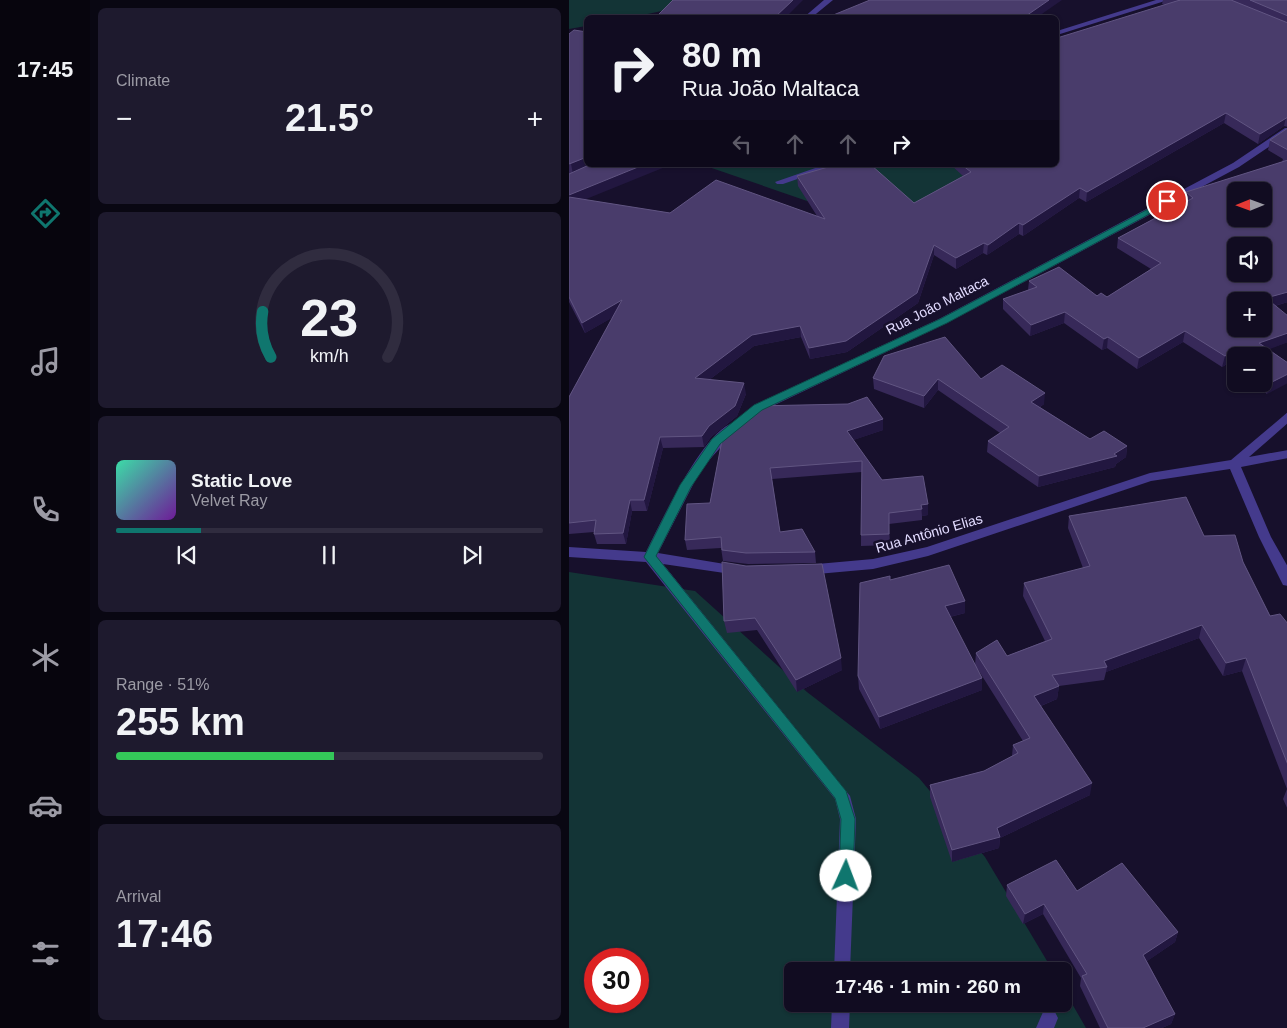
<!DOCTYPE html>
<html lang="en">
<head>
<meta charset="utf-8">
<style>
  :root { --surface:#110c21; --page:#1e1a2e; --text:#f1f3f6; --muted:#9c9ba5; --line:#302c3f; --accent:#0f766e }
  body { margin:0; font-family:Arial,sans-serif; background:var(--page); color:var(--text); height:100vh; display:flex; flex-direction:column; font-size:19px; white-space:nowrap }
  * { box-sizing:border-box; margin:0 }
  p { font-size:16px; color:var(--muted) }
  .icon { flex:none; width:28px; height:28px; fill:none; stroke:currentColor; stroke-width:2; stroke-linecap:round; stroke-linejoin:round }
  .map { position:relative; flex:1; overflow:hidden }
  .side { display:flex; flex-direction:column; gap:8px; padding:8px; background:#090712; width:479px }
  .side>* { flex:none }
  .banner { position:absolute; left:15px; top:15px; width:475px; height:152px; border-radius:8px; box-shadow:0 1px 4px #0004,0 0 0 1px var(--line); background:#110c21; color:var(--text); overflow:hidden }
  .needle { width:32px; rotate:269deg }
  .fabs { position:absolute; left:658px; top:182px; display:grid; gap:10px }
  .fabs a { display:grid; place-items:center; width:45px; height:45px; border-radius:8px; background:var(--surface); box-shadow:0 1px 4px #0004,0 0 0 1px var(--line); font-size:25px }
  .speed { position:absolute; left:15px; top:948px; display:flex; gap:10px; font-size:25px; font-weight:700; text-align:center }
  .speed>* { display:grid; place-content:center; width:65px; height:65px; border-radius:50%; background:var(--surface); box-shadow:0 1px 4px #0004,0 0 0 1px var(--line); line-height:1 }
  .speed .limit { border:8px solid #d22; background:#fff; color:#111 }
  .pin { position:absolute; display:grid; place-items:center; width:42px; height:42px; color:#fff; margin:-21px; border:2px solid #fff; border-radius:50%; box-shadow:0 1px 5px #0007 }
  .me { position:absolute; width:55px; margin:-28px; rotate:2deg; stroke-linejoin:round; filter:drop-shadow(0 0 4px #0008) }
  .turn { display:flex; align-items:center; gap:18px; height:105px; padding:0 15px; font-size:22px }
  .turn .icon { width:65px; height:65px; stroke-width:2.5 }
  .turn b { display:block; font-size:35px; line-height:42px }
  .lanes { display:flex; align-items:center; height:48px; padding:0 15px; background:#0003; justify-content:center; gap:25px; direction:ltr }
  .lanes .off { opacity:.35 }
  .big { font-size:38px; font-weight:700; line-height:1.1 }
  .side .widget { flex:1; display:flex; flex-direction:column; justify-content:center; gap:8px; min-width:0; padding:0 18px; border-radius:8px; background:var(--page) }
  .side .dial { align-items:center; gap:0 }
  .dial svg { height:130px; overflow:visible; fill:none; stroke:var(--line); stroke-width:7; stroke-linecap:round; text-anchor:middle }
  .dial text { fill:var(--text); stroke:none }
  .song { display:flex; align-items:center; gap:15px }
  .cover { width:60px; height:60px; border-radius:8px; background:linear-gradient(135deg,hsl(160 70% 55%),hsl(280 70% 35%)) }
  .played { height:5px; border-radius:2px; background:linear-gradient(90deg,var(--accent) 20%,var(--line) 20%) }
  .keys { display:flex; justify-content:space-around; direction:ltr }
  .heat { display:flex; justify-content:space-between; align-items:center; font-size:28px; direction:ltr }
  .charge { height:8px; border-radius:4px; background:linear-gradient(90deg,#34c759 51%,var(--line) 0) }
  .trip { position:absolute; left:215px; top:962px; width:288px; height:50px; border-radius:8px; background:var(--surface); box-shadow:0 1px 4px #0004,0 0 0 1px var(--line); font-weight:700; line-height:50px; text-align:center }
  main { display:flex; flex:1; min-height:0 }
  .tab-bar { display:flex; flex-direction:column; width:90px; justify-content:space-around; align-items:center; background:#07050d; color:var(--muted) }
  .tab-bar .icon { width:35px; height:35px }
  .tab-bar .on { color:var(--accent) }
  .tab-bar b { font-size:22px; color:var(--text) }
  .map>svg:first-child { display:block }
  .green { fill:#133436; fill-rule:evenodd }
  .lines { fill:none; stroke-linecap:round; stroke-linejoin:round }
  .minor { fill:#443a8c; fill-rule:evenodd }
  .wall { fill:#372959 }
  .shaded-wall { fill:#221740 }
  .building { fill:#493c6b; stroke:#615582; fill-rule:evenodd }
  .route { fill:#0f766e; stroke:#0a4d48 }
  .labels { text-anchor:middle; stroke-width:5; stroke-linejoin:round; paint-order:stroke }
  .street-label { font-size:14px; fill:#e2dbff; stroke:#17102c }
</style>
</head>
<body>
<main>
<nav class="tab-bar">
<b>17:45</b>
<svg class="icon on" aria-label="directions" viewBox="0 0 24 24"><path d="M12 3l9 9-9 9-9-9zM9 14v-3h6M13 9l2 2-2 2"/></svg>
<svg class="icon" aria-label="music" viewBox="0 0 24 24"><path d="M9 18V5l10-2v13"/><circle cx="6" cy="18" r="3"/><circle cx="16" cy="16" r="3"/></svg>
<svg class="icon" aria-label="phone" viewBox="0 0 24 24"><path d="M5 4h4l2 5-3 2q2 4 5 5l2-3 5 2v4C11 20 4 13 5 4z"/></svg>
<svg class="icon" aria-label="climate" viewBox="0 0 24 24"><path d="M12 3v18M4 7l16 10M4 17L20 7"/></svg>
<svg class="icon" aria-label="car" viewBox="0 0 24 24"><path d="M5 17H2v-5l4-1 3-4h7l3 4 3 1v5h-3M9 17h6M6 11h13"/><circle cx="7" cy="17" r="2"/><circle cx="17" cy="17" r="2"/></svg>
<svg class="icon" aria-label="filters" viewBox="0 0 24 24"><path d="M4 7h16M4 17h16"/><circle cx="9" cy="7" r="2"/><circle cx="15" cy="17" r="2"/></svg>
</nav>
<section class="side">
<div class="widget"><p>Climate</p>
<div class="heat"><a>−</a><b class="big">21.5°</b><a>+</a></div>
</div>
<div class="widget dial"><svg viewBox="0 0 100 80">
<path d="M14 69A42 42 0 1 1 86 69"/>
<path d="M14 69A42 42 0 0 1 9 41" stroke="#0f766e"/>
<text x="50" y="56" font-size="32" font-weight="700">23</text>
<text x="50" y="72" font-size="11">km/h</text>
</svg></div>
<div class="widget">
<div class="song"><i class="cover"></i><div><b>Static Love</b><p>Velvet Ray</p></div></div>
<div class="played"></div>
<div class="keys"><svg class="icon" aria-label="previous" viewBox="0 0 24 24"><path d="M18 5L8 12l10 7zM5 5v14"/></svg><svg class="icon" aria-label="pause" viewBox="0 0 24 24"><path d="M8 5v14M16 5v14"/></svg><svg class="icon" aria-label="next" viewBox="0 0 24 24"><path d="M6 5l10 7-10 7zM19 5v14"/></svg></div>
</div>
<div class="widget"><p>Range · 51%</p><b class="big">255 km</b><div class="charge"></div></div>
<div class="widget"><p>Arrival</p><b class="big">17:46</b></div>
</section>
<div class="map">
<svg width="719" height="1028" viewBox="0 0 719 1028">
  <rect width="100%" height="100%" fill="#17102c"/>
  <!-- green -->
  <path class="green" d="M0,0H143L65,17L18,18L17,26L0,29Z
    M134,165H435L336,211L270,212Z
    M0,572L126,591L238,692L350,778L416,857L484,971H224V1004H494V988L517,1028H0ZM26,959H69V1001H26Z"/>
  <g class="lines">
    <!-- minor -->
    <path class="minor" d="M255,0H264L242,18H234Z
      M587,0H599L488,35V31Z
      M716,128H719V134L670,167L378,323L193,411L180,419L174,415L185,405L370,319L664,163Z
      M255,165H269L214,184H208L206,182Z
      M719,412V423L680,457L719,450V458L672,467L702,537L719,567V586L714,585L690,537L661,469L582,481L359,556L304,569L237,575L232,573L230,570L232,567L237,565L304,559L358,547L581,473L662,460Z
      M164,423L170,427L142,458L130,473L89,553L174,567L176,570L174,573L169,575L94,564L281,796L287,819L281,971H265L271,819L266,799L77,562L0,557V547L77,552C91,524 134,431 164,423Z
      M263,1004H281L280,1028H262Z
      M480,1009L486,1012L489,1018L485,1028H467L474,1012Z"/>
  </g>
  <!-- wall -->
  <path class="wall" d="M594,0H719V127L715,126L689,144L655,123L517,202L510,198L454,236L450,234L418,255L414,253L387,269L365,255L349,303L278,352L241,359L232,337L185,346L140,380L177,394L168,416L142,437L135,447L94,448L78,511H63L57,544H28L25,534V532L0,534V397L44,317L16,333L0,302V34L16,200L101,213L248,216L229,186L228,176L345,203L394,176L382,165H488L596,5L593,4Z
    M719,128V302L706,306L719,342L699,349L719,363L698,394L685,384H694V356H666V370L658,364L653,367L614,342L568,369L538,348L533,350L495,323L461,336L434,309V299L459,290L460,281L538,297L582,269L548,248L549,238L615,202L617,192L713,162L714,159L699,150L701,140Z
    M304,378L412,379L475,404L471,407L521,439L558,446L557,457L547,464L546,467L469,487L418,452L419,441L431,433L369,390L355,408L305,389Z
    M314,419V430L284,440L313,480L354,476L359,515L353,516V520L320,524L321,545L292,546V535L293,472L203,479L211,532L246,552L247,563L179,564L154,561L152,548L118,550L116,540L141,503L152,446L150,435Z
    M500,516L635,536L674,562L701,616L719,624V810L714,799L718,789L673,671L654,676L630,638L537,672L535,680L490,686L488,699L472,706L521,795L431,838L430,848L383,862L361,797V785L415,771L443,756L444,745L454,741L408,668L413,690L311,729L290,689L289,676L321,580L396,601V613L381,617L406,665L407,653L438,656L476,641L454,596L455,583L514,568L499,528Z
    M153,562L273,670L228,692L188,630L158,633L155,621Z
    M438,885L508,891L609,932L606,942L578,961L606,1014L602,1024L593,1028H531L511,986L512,978L474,914L454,924L437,896Z"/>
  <!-- shaded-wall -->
  <path class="shaded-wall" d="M224,0H234L216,18H205Z
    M480,0H493L467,18H454Z
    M657,113L655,123L517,202L518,192Z
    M717,117L715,126L689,144L691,134Z
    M18,157V165H25L4,174L2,164Z
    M74,165H101L0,206V195Z
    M511,188L510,198L454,236V225Z
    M450,223V234L418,255L419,245Z
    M415,243L414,253L387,269V258Z
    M365,245V255L349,303L278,352L241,359L240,348Z
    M719,292V302L694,309L697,298Z
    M53,300L55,311L16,333L13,323Z
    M496,312L495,323L461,336L462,325Z
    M231,326L232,337L185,346L128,389L126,378L183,335Z
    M616,331L614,342L568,369L570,358Z
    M719,333V342L688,354L690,343Z
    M539,337L538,348L533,350L535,339Z
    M661,353L658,364L653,367L656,356Z
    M719,374V383L698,394L701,383Z
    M369,379V390L355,408V396Z
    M175,383L177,394L168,416L142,437L135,447L133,436L140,426Z
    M476,393L475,404L462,413V402Z
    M314,419V430L279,442L278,431Z
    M91,437L94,448L78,511L75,500Z
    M558,446L557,457L547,464L546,467L469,487L470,476L545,454Z
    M61,500L63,511L57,544L54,533Z
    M359,504V515L353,516L352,505Z
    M396,601V613L376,618V606Z
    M633,625L630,638L537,672L538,667L535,661Z
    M272,658L273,670L228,692L227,680Z
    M677,658L673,671L654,676L657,663Z
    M413,678V690L311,729L310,717Z
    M490,686L488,699L464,709L465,696Z
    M523,783L521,795L431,838L430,848L383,862V850Z
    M475,904L474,914L454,924L456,914Z
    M609,932L606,942L571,966L574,955Z
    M606,1014L602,1024L593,1028H574Z"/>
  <!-- building -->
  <path class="building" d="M104,0H224L205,18H86Z
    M301,0H480L454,18H257Z
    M610,0H662L719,23V117L691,134L657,113L518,192L511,188L454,225L450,223L419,245L415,243L387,258L365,245L348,293L277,341L240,348L231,326L183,335L126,378L175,383L166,406L140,426L133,436L91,437L75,500H61L54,533L25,534L27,520L0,523V397L53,300L13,323L0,297V197L101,213L147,180L256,219L228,176L266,165H302L345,203L402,172L393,165H488V38L611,0Z
    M681,0H719V16Z
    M5,30L18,32V157L0,164V34Z
    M719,128V150L701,140Z
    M719,160V292L697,298L719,316V333L690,343L719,363V374L701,383L694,378V356H666V357L661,353L656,356L616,331L570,358L539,337L535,339L496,312L462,325L434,299L468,287L460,281L490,267L528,296L532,293L538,297L592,263L549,238L624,198L617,192ZM666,191H694V219H666ZM666,246H694V274H666ZM666,301H694V329H666Z
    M20,165H74L0,195V174Z
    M376,337L412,379L433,365L476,393L462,402L521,439L535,431L558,446L545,454L548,456L470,476L419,441L440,427L369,379L355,396L304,378L315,356Z
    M298,397L314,419L278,431L313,480L354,476L359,504L352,505L353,509L320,513V534L292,535L293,461L201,468L211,532L233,529L246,552L177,553L153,550L152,537L116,540L118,504L141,503L154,435H150L187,406L279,404Z
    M617,497L635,536L666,535L674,562L701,616L711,614L719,624V765L677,658L657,663L633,625L535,661L538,667L483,675L490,686L465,696L523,783L428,828L431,837L383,850L361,785L415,771L449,753L444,745L461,738L407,653L428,640L438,656L483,639L455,583L521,566L500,516Z
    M153,562L177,566L253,564L272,658L227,680L186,618L155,621Z
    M380,565L396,601L376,606L413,678L310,717L289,676L291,583L321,576V580Z
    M487,860L508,891L553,863L609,932L574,955L606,1014L574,1028H539L513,976L518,974L475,904L456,914L438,885Z"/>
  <!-- route -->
  <path class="route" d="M598,199L603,201L601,203L378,323L193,410L151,444L122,487L87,556L277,791L286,819L284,876L282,881L277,883L272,881L270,876L272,819L266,798L75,557L111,485L143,439L185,405L371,319Z"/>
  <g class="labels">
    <!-- street labels -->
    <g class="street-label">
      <text transform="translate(368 305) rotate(-27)" y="5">Rua João Maltaca</text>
      <text transform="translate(360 533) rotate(-16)" y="5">Rua Antônio Elias</text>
    </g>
  </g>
</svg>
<div class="fabs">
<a><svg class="needle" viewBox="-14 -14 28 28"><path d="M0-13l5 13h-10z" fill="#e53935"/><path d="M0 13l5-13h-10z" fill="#9c9ba5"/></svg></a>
<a><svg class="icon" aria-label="sound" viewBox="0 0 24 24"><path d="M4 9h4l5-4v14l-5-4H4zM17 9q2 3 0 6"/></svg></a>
<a>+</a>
<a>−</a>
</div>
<div class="speed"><div class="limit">30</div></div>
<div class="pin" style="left:598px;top:201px;background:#d93025"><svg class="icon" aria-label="arrive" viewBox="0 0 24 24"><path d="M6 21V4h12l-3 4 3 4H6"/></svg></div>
<svg class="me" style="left:277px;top:876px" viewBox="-20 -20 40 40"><circle r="19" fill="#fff"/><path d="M0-13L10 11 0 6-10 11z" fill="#0f766e"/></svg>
<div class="trip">17:46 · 1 min · 260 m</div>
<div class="banner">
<div class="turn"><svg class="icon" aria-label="right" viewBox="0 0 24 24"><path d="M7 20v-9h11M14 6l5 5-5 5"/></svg><div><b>80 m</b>Rua João Maltaca</div></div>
<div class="lanes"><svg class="icon off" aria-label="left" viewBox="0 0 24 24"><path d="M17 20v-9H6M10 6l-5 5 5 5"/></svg><svg class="icon off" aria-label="ahead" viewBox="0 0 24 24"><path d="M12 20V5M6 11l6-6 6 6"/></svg><svg class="icon off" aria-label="ahead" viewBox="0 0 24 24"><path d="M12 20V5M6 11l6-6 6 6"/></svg><svg class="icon" aria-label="right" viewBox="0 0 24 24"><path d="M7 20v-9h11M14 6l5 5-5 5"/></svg></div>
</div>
</div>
</main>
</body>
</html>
